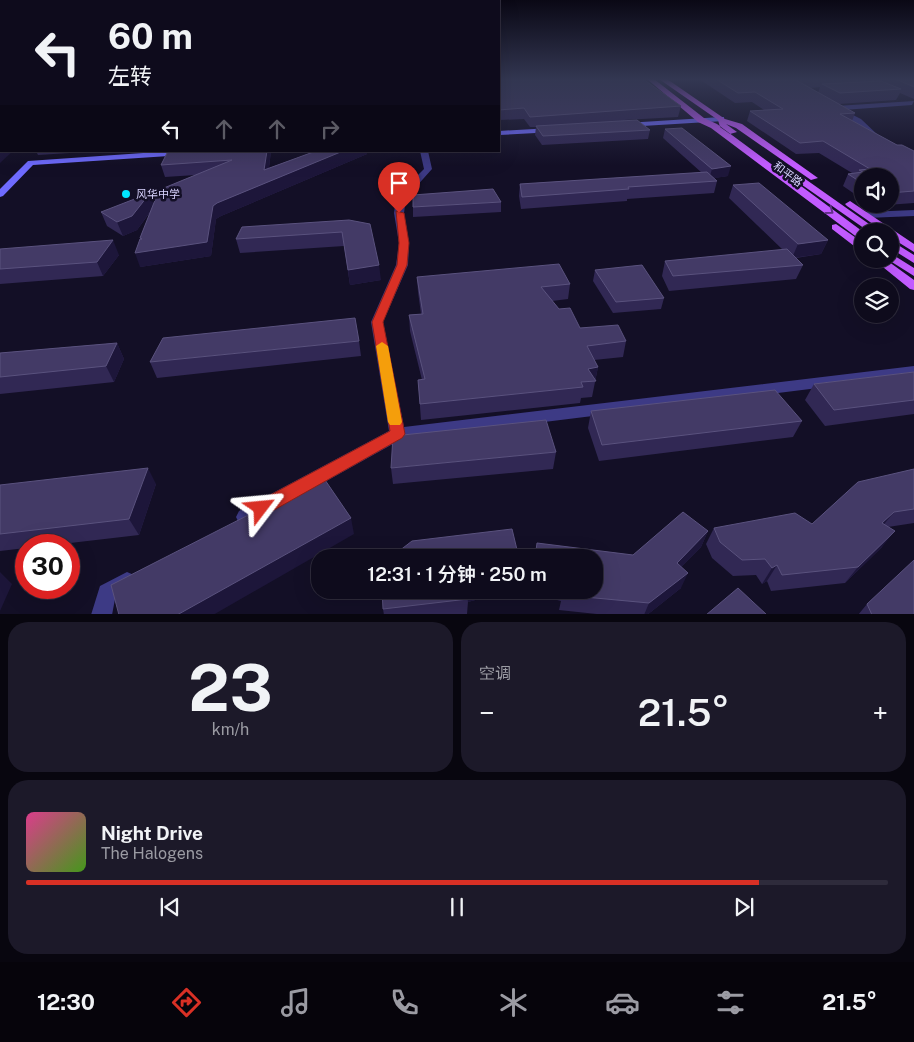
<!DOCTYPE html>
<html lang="zh">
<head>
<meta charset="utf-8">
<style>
  :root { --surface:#0e0b1c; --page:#1c1929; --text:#f1f3f6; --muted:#9b9ba3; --line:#2e2b3b; --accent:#d93025 }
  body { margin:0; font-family:"Public Sans","Noto Sans SC",sans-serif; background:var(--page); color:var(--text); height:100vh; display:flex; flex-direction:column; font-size:19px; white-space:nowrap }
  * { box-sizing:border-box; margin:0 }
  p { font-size:16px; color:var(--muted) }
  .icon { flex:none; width:28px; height:28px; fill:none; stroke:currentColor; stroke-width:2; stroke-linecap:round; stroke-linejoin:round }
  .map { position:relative; height:614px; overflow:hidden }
  .panel { display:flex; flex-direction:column; gap:8px; padding:8px; background:#08060f; flex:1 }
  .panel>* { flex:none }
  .top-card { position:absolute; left:0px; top:0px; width:500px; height:152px; box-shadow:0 5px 20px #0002,0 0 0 1px var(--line); background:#0e0b1c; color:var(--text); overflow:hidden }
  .tools { position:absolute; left:854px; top:168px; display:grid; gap:10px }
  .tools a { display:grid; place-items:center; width:45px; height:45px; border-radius:50%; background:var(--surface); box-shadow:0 5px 20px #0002,0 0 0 1px var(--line); font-size:25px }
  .speed { position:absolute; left:15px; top:534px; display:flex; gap:10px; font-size:25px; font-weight:700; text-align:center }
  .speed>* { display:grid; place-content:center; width:65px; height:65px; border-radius:50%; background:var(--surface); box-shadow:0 5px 20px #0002,0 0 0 1px var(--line); line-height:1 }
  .speed .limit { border:8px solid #d22; background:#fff; color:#111 }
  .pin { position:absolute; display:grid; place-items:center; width:42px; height:42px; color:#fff; margin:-51px -21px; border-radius:50% 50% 50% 0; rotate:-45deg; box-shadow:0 0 5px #0007 }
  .pin .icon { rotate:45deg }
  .me { position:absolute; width:55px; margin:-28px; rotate:61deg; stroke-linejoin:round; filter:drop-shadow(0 0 4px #0008) }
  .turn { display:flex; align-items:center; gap:18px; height:105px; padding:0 25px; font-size:22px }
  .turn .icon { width:65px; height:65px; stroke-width:2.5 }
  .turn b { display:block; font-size:35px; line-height:42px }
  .lanes { display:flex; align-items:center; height:48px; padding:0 25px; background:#0003; justify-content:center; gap:25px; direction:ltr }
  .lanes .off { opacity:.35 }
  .big { font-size:38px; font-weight:600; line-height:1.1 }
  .panel .card { flex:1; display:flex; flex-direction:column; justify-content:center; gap:8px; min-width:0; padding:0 18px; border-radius:20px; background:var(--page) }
  .panel .dial { align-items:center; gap:0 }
  .dial b { font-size:65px; line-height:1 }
  .song { display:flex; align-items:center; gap:15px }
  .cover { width:60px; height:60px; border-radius:8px; background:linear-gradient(135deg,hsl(330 70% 55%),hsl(100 70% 35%)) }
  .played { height:5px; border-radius:2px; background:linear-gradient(90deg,var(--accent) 85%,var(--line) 85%) }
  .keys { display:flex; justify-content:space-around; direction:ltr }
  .heat { display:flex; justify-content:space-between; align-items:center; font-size:28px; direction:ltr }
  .panel .tiles { flex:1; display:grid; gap:8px; grid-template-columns:1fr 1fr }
  .card:last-child { grid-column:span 2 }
  .trip { position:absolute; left:311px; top:549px; width:292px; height:50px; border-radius:20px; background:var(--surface); box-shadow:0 5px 20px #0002,0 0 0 1px var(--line); font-weight:600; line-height:50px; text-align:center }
  .tab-bar { display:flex; height:80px; justify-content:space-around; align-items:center; background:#06040b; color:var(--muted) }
  .tab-bar .icon { width:35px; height:35px }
  .tab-bar .selected { color:var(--accent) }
  .tab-bar b { font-size:22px; color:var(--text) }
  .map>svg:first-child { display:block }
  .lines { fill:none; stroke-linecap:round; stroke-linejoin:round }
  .street { fill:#3d3a85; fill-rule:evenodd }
  .secondary { fill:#6f6bff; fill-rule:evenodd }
  .primary { fill:#c25bff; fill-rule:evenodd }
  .wall { fill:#312854; fill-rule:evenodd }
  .shaded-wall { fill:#1d163a }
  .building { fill:#433a66; stroke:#5a527e }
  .oneway { stroke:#623188 }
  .route { fill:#d93025; stroke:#8d1f18 }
  .slow { fill:#f59e0b }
  .poi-dot { fill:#00e5ff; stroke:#130f26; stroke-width:2 }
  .labels { text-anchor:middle; stroke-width:5; stroke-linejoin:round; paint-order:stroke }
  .far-street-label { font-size:11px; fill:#d9d4ff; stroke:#130f26 }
  .far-poi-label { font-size:11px; fill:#d9d4ff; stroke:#130f26; text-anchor:start }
</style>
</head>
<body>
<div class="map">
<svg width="914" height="615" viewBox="0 0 914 615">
  <rect width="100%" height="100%" fill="#130f26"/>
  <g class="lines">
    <!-- street -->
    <path class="street" d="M914,101L912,105L843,110L861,119L881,138V142H878L855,123L832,108L836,106Z
      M420,151H428L432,169L406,198L404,213L409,243L408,265L383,322L404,427L914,366V376L400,440L251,523L245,525L239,523L236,517L239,511L389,431L371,322L396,265L399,243L394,213L396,197L424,169Z
      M914,210V216L867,218L862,215L867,212Z
      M127,572L134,575L137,582L134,589L115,599L112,615H91L100,586Z"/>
    <!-- secondary -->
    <path class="secondary" d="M721,117H724V121L626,127L622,125L626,123Z
      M551,128H554V132L499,135V131Z
      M172,151H218L214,153L33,165L3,196L0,197V189L28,161Z"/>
    <!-- primary -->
    <path class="primary" d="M647,79H654L704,118L717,124L862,231V239L858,238L711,128L698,122Z
      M659,79H667L725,119L742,124L818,178L811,180L736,128L726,124L737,132L730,134L720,127L718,120Z
      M798,175L801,176L879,231H868L795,180V176Z
      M850,201L914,244V252L890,237V231H883L847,206L845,204Z
      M836,224L862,242V250L858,249L832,229V225Z
      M890,240L914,255V263L890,248Z
      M890,253L914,268V276L887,259H890Z
      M873,259H885L914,280V290L910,289Z"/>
  </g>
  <!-- wall -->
  <path class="wall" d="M0,79H1V123H0Z
    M499,79L681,106L678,117L624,120L650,130L648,139L542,145L535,135L536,127H530L524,119L499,120Z
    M699,79H914V99L900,93L896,100L839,104L855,113L852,121L897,145L914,151V203L873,206L869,204H890V176H862V199L843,186L848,174L852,173L819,153L796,154L747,121L750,111L764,110L752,102L735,103ZM820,87L818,93L810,88Z
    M665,129L728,176L714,178L717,181L714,193L627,199V201L521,209L519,196L520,184L702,173L663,138Z
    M36,151H101L38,155Z
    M168,151H271L269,168L316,151H367V154L221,216L216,219L211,256L140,267V238L151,211L137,230L123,236L107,226L101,212L154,204L196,175L165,177L161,165Z
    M733,185L828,240L821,254L796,258L803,265L796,279L669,291L662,276L665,261L783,250L729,198Z
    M501,202V212L413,217V207Z
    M349,220L381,280L350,285L344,246L240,253L236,239Z
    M0,249L119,255L103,276L0,284Z
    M595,270L664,298L661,309L613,313L593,281Z
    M417,277L570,284L568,299L552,301L559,309L580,328L626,341L623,357L594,360L598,367L592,397L581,398L580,403L421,420L418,380H422L410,331L409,315L421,314L418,292Z
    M359,341L361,356L157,378L150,362Z
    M117,343L124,359L114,382L0,394V353Z
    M914,372V414L825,426L805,400L814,384Z
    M591,411L802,421L793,437L599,461L588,428Z
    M556,452L553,469L393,484L391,468Z
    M914,469V523L888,527L882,547L845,583L771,591L767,581L762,584L756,575L733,576L712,558L706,544L714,528L812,524Z
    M156,484L139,535L53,545H26V548L0,551V485Z
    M708,531L701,547L681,567V588L647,615H606L559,610L561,601L530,593V590H595L633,555Z
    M512,590L468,602L467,614L384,615L383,609Z
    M867,604L914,615H858Z"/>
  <!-- shaded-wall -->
  <path class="shaded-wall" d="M1,148V151H13L0,163V149Z
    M267,151H271L267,182L264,170Z
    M343,151H367V154L221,216L216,219L211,256L140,267L135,253L213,206L217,203Z
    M731,166L728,176L709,179L712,169Z
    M150,193L154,206L137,230L123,236L117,222Z
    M113,240L119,255L103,276L97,262Z
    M828,240L821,254L792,258L798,244Z
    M379,265L381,280L350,285L348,270Z
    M117,343L124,359L114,382L106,366Z
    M598,367L595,381L588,369Z
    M148,468L156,484L139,535L129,519Z
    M894,512L881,528L882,523Z
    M351,518L354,534L213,615H177Z
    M708,531L701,547L670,578L677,563Z
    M895,531L882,547L845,583L858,567Z
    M777,565L767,581L762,584L772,568Z
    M0,572L12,584L0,611Z
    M688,573L681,588L647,615H644L649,603Z
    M466,590H512L468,602Z"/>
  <!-- building -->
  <path class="building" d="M0,79H1V114H0Z
    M499,79H643L681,106L530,117L524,108L499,110Z
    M716,79H794L855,113L840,114L897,145H902L914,151V191L890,193V176H862V183L848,174L863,172L859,170L870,169L823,141L800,143L750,111L783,109L755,92L738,93Z
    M896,79H914V87Z
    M881,81L901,89L840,93L822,84Z
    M637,120L650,130L543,136L536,126Z
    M682,128L731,166L712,169L665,129Z
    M1,131V148L0,149V132Z
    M168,151H267L264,170L316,151H343L217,203L213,206L207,242L135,253L140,239H142L140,238L159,190L232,160L161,165Z
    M707,172L717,181L628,187L629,189L522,197L520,184Z
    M759,183L828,240L798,244L733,185Z
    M493,189L501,202L413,207V195Z
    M150,193L132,216L117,222L101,212Z
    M349,220L370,224L379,265L348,270L342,232L236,239L242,227Z
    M113,240L97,262L0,269V249Z
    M787,249L803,265L673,276L665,261Z
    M559,264L570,284L541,287L559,309L570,308L580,328L618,325L626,341L587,346L598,367L588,369L596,381L581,382L583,387L420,404L418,380L425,379L409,315L423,314L417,277Z
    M642,265L664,298L616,302L595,270Z
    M355,318L359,341L150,362L163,338Z
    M117,343L106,366L0,377V353Z
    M914,372V400L834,410L814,384Z
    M775,390L802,421L602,445L591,411Z
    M546,420L556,452L391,468L393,436Z
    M148,468L129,519L0,534V485Z
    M914,469V509L894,512L882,523L895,531L858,567L782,575L777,565L772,568L765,559L742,560L720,542L714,528L795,513L812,524L858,482Z
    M323,477L351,518L177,615H119L111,585Z
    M683,512L708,531L677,563L688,573L649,603L563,595L564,590H595V558H535L537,543L633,555Z
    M512,529L519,558H390L412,541Z
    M914,560V615H872L867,604Z
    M738,588L767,615H706Z
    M382,590H466L468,599L383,609Z"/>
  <!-- one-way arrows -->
  <defs><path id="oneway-chevron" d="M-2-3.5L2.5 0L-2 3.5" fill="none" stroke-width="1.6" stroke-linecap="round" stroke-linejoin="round" transform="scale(1.25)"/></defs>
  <use class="oneway" href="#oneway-chevron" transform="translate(830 211) rotate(36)"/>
  <!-- sky -->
  <linearGradient id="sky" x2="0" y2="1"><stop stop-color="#0a0815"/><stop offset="0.48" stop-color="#333752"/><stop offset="1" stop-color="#333752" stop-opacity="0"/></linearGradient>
  <rect width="914" height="165" fill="url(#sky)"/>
  <!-- route -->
  <path class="route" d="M396,211L404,213L409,243L407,265L383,322L405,434L402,438L267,514L261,516L255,514L253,508L255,503L390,431L372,322L397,265L399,243Z"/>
  <!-- slow -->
  <path class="slow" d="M382,342L388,346L402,422L400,425H390L388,422L376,346Z"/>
  <!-- markers -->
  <circle class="poi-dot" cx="126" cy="194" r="5"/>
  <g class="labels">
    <!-- far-street labels -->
    <g class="far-street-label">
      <text transform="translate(788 174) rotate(37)" y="4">和平路</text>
    </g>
    <!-- far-poi labels -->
    <g class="far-poi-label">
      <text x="136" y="198">风华中学</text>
    </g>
  </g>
</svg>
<div class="tools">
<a><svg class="icon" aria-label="sound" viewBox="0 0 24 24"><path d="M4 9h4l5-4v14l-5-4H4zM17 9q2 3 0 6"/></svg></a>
<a><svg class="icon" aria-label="search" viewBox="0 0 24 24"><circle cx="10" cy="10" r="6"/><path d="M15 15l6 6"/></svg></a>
<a><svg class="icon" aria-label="layers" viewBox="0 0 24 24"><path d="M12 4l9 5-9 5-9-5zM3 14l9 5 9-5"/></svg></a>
</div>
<div class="speed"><div class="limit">30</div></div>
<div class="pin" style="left:399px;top:213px;background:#d93025"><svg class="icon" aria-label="arrive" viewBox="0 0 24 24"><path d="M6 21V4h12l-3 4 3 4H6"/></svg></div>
<svg class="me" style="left:261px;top:508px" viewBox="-20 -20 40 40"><path d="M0-17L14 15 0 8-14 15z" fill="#d93025" stroke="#fff" stroke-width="4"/></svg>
<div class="trip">12:31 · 1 分钟 · 250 m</div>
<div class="top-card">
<div class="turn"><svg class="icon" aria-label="left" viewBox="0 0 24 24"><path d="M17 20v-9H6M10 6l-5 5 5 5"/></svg><div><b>60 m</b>左转</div></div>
<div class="lanes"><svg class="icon" aria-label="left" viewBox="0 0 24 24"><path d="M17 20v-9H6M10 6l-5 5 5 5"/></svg><svg class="icon off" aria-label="ahead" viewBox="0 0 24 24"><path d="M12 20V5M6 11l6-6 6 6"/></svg><svg class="icon off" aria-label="ahead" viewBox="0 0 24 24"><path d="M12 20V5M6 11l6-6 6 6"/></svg><svg class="icon off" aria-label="right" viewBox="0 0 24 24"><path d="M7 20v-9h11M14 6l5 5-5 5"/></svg></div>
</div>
</div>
<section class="panel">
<div class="tiles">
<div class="card dial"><b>23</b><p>km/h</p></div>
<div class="card"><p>空调</p>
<div class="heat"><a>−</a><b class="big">21.5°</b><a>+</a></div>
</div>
<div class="card">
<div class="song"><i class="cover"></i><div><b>Night Drive</b><p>The Halogens</p></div></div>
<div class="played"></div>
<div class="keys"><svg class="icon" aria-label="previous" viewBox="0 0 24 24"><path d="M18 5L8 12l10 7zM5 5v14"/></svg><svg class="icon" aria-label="pause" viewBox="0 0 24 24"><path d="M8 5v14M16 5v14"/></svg><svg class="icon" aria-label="next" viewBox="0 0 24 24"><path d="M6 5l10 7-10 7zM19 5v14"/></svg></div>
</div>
</div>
</section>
<nav class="tab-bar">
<b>12:30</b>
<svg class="icon selected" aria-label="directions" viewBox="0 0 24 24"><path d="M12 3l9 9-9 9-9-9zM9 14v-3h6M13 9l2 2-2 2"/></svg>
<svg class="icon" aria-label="music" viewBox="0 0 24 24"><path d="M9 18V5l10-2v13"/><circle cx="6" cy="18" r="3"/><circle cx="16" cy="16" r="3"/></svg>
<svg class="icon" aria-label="phone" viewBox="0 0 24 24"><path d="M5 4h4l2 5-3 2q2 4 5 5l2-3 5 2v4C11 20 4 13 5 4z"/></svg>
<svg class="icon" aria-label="climate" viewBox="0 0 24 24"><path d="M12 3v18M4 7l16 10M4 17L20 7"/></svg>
<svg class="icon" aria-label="car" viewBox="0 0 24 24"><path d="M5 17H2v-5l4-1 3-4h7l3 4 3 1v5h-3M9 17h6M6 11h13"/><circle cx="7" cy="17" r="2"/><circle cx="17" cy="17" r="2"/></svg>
<svg class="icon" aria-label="filters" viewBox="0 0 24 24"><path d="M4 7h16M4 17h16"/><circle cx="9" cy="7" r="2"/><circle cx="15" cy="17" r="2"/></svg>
<b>21.5°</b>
</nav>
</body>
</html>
